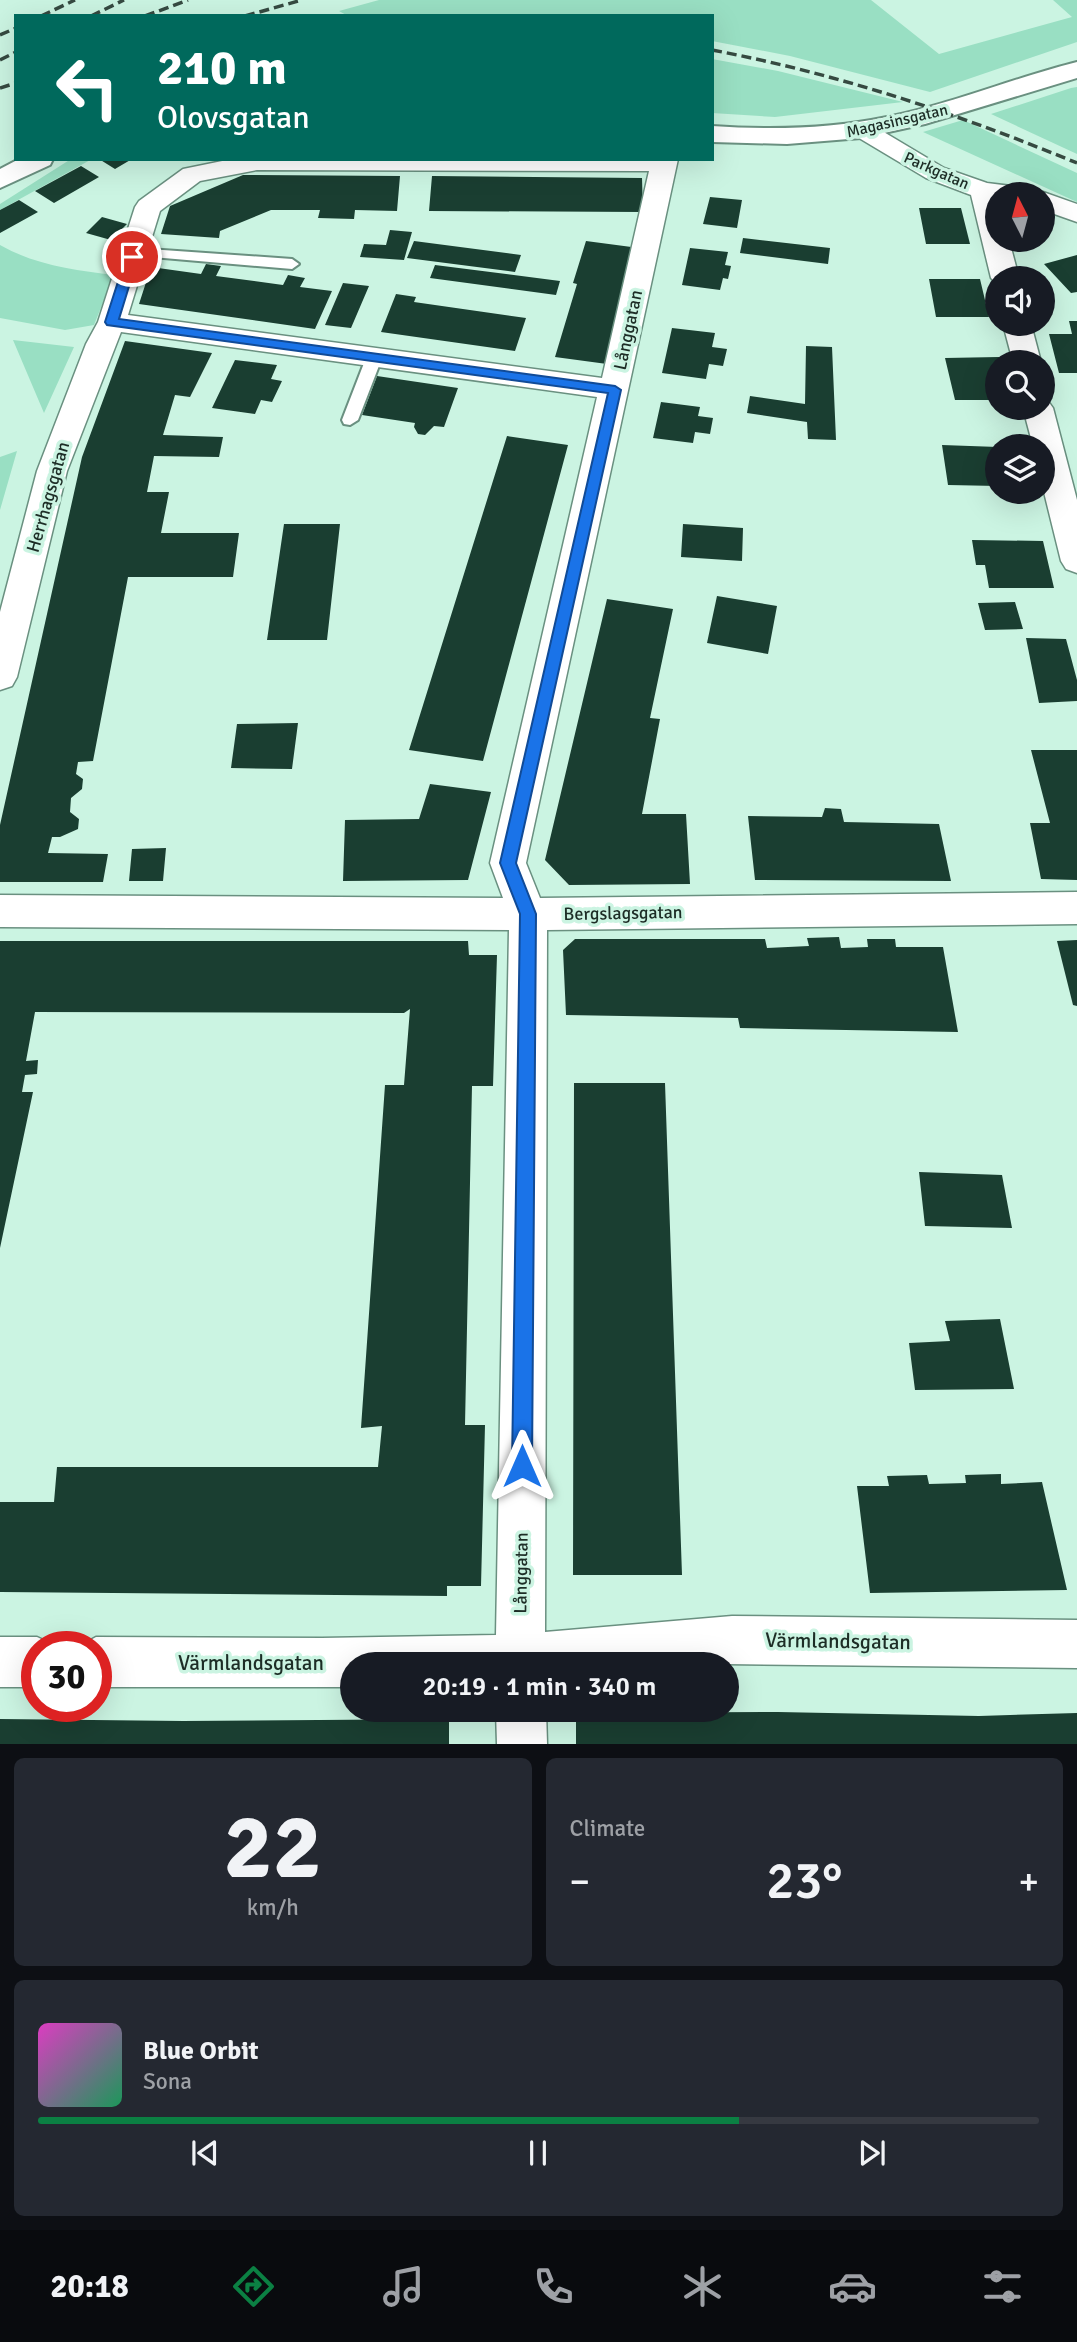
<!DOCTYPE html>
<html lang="en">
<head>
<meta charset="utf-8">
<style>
  :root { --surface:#171b24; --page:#242831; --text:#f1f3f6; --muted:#9ea1a6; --line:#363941; --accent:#0b8043 }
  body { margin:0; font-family:Signika,sans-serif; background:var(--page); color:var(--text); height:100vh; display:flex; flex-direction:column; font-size:26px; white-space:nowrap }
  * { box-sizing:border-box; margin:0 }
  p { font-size:23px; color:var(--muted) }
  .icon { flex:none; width:38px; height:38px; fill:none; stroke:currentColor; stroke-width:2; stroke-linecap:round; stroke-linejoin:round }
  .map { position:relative; height:1744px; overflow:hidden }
  .sheet { display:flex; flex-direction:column; gap:14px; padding:14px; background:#0d0f14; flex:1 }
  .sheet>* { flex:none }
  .top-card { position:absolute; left:14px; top:14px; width:700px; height:147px; border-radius:0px; box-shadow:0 7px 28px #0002; background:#00695c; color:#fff; overflow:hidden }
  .needle { width:46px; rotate:354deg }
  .controls { position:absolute; left:985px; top:182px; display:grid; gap:14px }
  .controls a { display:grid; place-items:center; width:70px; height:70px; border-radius:50%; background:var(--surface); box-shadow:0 7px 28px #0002; font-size:35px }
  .speed { position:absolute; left:21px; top:1631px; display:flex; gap:14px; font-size:35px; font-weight:700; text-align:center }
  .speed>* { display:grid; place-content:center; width:91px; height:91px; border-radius:50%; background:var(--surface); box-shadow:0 7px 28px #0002; line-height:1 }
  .speed .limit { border:10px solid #d22; background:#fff; color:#111 }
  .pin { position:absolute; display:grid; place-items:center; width:60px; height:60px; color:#fff; margin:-30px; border:4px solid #fff; border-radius:50%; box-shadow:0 2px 7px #0007 }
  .me { position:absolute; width:77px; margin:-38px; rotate:0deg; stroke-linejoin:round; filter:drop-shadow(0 0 5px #0008) }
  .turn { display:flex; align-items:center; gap:24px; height:147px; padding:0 28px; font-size:32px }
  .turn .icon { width:91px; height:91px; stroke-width:2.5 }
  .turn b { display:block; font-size:49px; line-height:60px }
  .big { font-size:52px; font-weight:600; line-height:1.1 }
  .sheet .widget { flex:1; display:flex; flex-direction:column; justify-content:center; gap:10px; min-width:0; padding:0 24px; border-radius:10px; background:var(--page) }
  .sheet .dial { align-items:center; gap:0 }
  .dial b { font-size:91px; line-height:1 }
  .song { display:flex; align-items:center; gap:21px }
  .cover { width:84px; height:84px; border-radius:10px; background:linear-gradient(135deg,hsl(310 70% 55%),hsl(150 70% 35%)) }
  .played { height:7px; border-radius:4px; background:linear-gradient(90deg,var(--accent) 70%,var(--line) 70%) }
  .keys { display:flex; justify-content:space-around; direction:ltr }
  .heat { display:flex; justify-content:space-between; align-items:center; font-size:38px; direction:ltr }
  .sheet .tiles { flex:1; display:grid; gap:14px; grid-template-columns:1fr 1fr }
  .widget:last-child { grid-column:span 2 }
  .trip { position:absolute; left:340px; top:1652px; width:399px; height:70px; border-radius:35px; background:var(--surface); box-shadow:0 7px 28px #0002; font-weight:600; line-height:70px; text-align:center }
  .menu { display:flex; height:112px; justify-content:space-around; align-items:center; background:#090b0e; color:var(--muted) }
  .menu .icon { width:49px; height:49px }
  .menu .selected { color:var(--accent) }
  .menu b { font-size:32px; color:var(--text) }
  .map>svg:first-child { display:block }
  .green { fill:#99dfc3 }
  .building { fill:#1a3e31 }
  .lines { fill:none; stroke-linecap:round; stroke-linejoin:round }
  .lane-casing { stroke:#6a9080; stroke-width:4 }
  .street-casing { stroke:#6a9080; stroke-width:3 }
  .secondary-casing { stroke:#6a9080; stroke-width:4 }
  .lane { fill:#fff; fill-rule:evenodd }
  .street { fill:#fff; fill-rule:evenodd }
  .secondary { fill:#fff; fill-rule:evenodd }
  .rail { stroke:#364a41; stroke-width:3.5; stroke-dasharray:10 5; stroke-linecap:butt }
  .route { fill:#1a73e8; stroke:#114b97; stroke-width:2 }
  .labels { text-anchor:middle; stroke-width:7; stroke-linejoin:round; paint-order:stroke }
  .far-street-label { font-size:16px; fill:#1d2d26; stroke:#cbf4e2 }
  .street-label { font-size:18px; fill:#1d2d26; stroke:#cbf4e2 }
  .near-street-label { font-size:21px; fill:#1d2d26; stroke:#cbf4e2 }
</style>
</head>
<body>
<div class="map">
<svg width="1077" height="1744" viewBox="0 0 1077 1744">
  <rect width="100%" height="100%" fill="#cbf4e2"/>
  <!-- green -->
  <path class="green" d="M379,0H871L939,54L1072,17L1053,0H1077V42L930,92L790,56L712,41V16H348L339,11Z
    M712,59L778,71L903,102L775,117L712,113Z
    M1077,87V154L991,114L1071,88Z
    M963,120L1077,173V202L923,132Z
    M71,159H92L0,210V204Z
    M0,245C35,265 74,270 114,275L94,325L65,330L0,318Z
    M13,340L74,347L44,413Z
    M17,451L0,510V457Z"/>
  <!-- building -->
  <path class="building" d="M99,159H132L115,169Z
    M81,166L99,177L54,203L35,191Z
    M243,175L400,176L397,211L355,210L354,219L318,218L320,210H271L220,231L219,238L161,234L170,206Z
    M432,176L642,178L643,212L429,211Z
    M710,197L742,200L737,228L703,224Z
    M19,200L38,212L0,233V210Z
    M919,208H961L970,244H926Z
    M102,217L127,224L111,240L86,233Z
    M390,230L412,232L404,260L360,257L364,244L386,245Z
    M743,238L830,248L828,264L740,253Z
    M414,241L521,255L515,272L407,258Z
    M586,241L639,248L607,364L555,357L577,284L573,283Z
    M690,248L728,252L725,265L731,266L728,279L723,278L720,290L682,285Z
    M1077,255V292L1071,293L1044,264Z
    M206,264L221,266L216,276L283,285L288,275L305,278L300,287L332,291L315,329L139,304L151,267L201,274Z
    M435,265L560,281L556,295L430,278Z
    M929,279H980L989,317H936Z
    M343,283L369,286L351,328L325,325Z
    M396,294L416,297L414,302L526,318L515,351L381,332Z
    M1069,321H1077V373H1059L1049,334H1072Z
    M672,328L715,333L712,347L727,349L723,366L709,364L706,379L662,373Z
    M125,341L212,353L190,397L175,395L163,435L223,437L219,457L154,456L147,492H169L161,533H239L233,577H128L93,761L78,762L76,774L83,779L82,789L71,798L70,812L79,819L78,829L60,837H52L48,853L108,854L103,882H0V825L82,457Z
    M806,346L832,347L836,440L808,439L807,422L747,413L750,396L805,404Z
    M999,357L998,400H955L945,358Z
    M235,360L277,365L271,379L282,381L272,402L261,400L255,414L212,408Z
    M377,376L458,388L444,427L434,426L425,435L418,434L414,427L415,423L362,415Z
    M661,402L700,407L698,416L713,418L710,434L695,432L693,443L653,438Z
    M507,436L568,445L483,761L409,750Z
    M942,445L998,447V486L948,485Z
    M284,524H340L327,640H267Z
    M683,524L743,528L742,561L681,557Z
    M972,540L1043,541L1054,588H989L985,565H976Z
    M717,596L777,606L768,654L707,643Z
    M607,599L673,609L650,718L660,719L642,814H686L690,884L569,885L545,860Z
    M1015,602L1023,629L985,630L978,603Z
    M1026,638L1066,639L1077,680V701L1039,703Z
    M298,723L292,769L231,768L237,724Z
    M1031,750H1077V880L1041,879L1030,823H1050Z
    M430,784L491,792L468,880L343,881L345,820L419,819Z
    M825,808L841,809L844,822L939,824L951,881L755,880L748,816L822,817Z
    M166,848L163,881H129L132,849Z
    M839,937L841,948L868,947L867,939H895L896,947H943L958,1032L740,1028L738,1018L566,1015L563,950L575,939H765L767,948L809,946L807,938Z
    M1077,940V1006L1073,1005L1057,941Z
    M0,941H468L469,955H497L493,1086H472L465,1425H485L481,1586H447V1596L0,1592V1502H54L57,1467H378L382,1426L361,1428L385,1085H404L410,1009L404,1013L35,1012L26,1061L38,1060L37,1074L25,1075L22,1092H33L0,1248Z
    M574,1083H665L682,1575H573Z
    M919,1172L1002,1175L1012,1228L925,1226Z
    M1000,1319L1014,1389L915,1390L909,1343L950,1341L945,1321Z
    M1001,1474V1484L1042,1482L1067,1590L870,1593L857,1486H889L887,1476L927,1475L929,1484L966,1483L965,1475Z
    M778,1712L979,1716L1077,1713V1744H576V1713Z
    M0,1719L183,1721L449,1719V1744H0Z"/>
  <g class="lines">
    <defs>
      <path id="lane" d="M134,248L292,259L299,264L292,269L129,255L127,252Z
        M374,353L382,358L358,420L350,425L344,424L342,420L366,358Z"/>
      <path id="street" d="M863,122L872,125L944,168L987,183L1027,188L1031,194H998V240H1009L1019,278H998V285L991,278L971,195L926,178L854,135L850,130L854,125Z
        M232,159H678L526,863L540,898L1077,892V924L547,930L545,1632L732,1616L1077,1620V1668L726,1664H352V1687H96V1647H78L96,1637L322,1638L496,1635L509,930L0,927V895L503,898L490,863L597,397L121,332L67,471L17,677L12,686L0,690V612L37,471L86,344L98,322L135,207L139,201L183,169ZM257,170L649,171L602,378L128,315L160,211L200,181Z
        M1043,192L1077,204V222L1043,210V194H1034Z
        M1003,324H1031L1041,362H1013Z
        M1043,399L1048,401L1053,408L1077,500V573L1066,569L1061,561L1043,488V446H1033L1023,408H1043Z
        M0,1637H37L54,1645L55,1647H37V1687H0Z
        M496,1710H546L547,1744H497Z"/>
      <path id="secondary" d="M1077,62V78L925,124L861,138L787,144L712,142V126C771,130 829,129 887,117C952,104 1013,78 1077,62Z
        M19,159H53L50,165L0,188V169Z"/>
    </defs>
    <!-- lane casing -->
    <use href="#lane" class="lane-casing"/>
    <!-- street casing -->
    <use href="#street" class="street-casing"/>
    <!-- secondary casing -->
    <use href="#secondary" class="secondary-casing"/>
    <!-- lane -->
    <use href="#lane" class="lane"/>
    <!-- street -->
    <use href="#street" class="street"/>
    <!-- secondary -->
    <use href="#secondary" class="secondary"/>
    <!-- rail -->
    <path class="rail" d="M41,16L75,0
      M91,16L124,0
      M145,16L188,0
      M245,16L302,0
      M0,35L16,28
      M712,50C839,74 958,114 1077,163
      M0,60L16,52
      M0,88L16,83"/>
  </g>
  <!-- route -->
  <path class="route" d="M132,253L138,257L119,319L615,386L621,390L516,863L536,914L532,1466L529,1473L522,1476L515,1473L512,1466L520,914L500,863L608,393L107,325L105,322L126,257Z"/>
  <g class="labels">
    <!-- far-street labels -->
    <g class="far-street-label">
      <text transform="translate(897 120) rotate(-13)" y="6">Magasinsgatan</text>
      <text transform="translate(937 170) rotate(24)" y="6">Parkgatan</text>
    </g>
    <!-- street labels -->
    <g class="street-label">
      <text transform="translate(628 330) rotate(-78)" y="6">Långgatan</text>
      <text transform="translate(48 497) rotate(-74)" y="6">Herrhagsgatan</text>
      <text transform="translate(623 913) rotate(-1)" y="6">Bergslagsgatan</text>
      <text transform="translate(521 1573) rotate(-89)" y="6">Långgatan</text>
    </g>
    <!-- near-street labels -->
    <g class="near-street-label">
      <text transform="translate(838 1641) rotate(1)" y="7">Värmlandsgatan</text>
      <text x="251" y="1670">Värmlandsgatan</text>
    </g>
  </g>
</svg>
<div class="controls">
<a><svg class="needle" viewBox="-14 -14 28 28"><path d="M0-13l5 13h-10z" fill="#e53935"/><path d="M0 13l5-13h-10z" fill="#9ea1a6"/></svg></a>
<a><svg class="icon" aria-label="sound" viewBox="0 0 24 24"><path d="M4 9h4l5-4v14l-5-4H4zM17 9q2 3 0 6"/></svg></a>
<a><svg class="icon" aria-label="search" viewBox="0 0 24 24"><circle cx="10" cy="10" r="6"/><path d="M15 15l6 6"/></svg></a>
<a><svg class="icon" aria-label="layers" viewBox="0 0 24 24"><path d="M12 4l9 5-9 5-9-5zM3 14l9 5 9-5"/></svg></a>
</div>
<div class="speed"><div class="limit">30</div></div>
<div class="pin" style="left:132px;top:257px;background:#d93025"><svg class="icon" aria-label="arrive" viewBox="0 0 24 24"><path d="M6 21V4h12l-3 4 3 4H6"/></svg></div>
<svg class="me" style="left:522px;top:1466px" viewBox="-20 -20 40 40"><path d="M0-17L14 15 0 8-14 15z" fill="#1a73e8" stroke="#fff" stroke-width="4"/></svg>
<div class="trip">20:19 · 1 min · 340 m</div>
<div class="top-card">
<div class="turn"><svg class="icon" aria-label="left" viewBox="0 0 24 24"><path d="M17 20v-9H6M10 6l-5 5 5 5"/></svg><div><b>210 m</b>Olovsgatan</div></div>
</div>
</div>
<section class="sheet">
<div class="tiles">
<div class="widget dial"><b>22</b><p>km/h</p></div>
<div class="widget"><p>Climate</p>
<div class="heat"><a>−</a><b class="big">23°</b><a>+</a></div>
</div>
<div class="widget">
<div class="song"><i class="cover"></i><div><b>Blue Orbit</b><p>Sona</p></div></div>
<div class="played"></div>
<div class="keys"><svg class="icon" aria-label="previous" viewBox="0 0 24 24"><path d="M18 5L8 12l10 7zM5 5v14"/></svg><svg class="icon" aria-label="pause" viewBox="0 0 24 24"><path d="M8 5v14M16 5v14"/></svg><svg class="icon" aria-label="next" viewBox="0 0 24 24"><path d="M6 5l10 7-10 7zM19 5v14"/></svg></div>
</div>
</div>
</section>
<nav class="menu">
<b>20:18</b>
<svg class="icon selected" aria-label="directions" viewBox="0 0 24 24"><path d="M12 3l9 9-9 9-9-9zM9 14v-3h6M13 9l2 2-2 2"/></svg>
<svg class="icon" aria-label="music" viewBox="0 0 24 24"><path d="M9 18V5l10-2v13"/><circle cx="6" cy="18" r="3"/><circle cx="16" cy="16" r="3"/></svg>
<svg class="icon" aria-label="phone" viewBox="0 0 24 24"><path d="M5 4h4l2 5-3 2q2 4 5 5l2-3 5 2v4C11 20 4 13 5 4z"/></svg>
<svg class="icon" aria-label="climate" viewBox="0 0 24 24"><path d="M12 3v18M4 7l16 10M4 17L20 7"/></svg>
<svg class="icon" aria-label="car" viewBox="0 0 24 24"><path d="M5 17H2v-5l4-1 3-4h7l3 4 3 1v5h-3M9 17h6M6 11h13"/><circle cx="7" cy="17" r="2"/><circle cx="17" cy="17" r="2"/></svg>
<svg class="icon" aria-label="filters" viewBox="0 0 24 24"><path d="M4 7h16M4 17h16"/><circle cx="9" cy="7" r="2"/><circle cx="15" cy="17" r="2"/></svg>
</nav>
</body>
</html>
